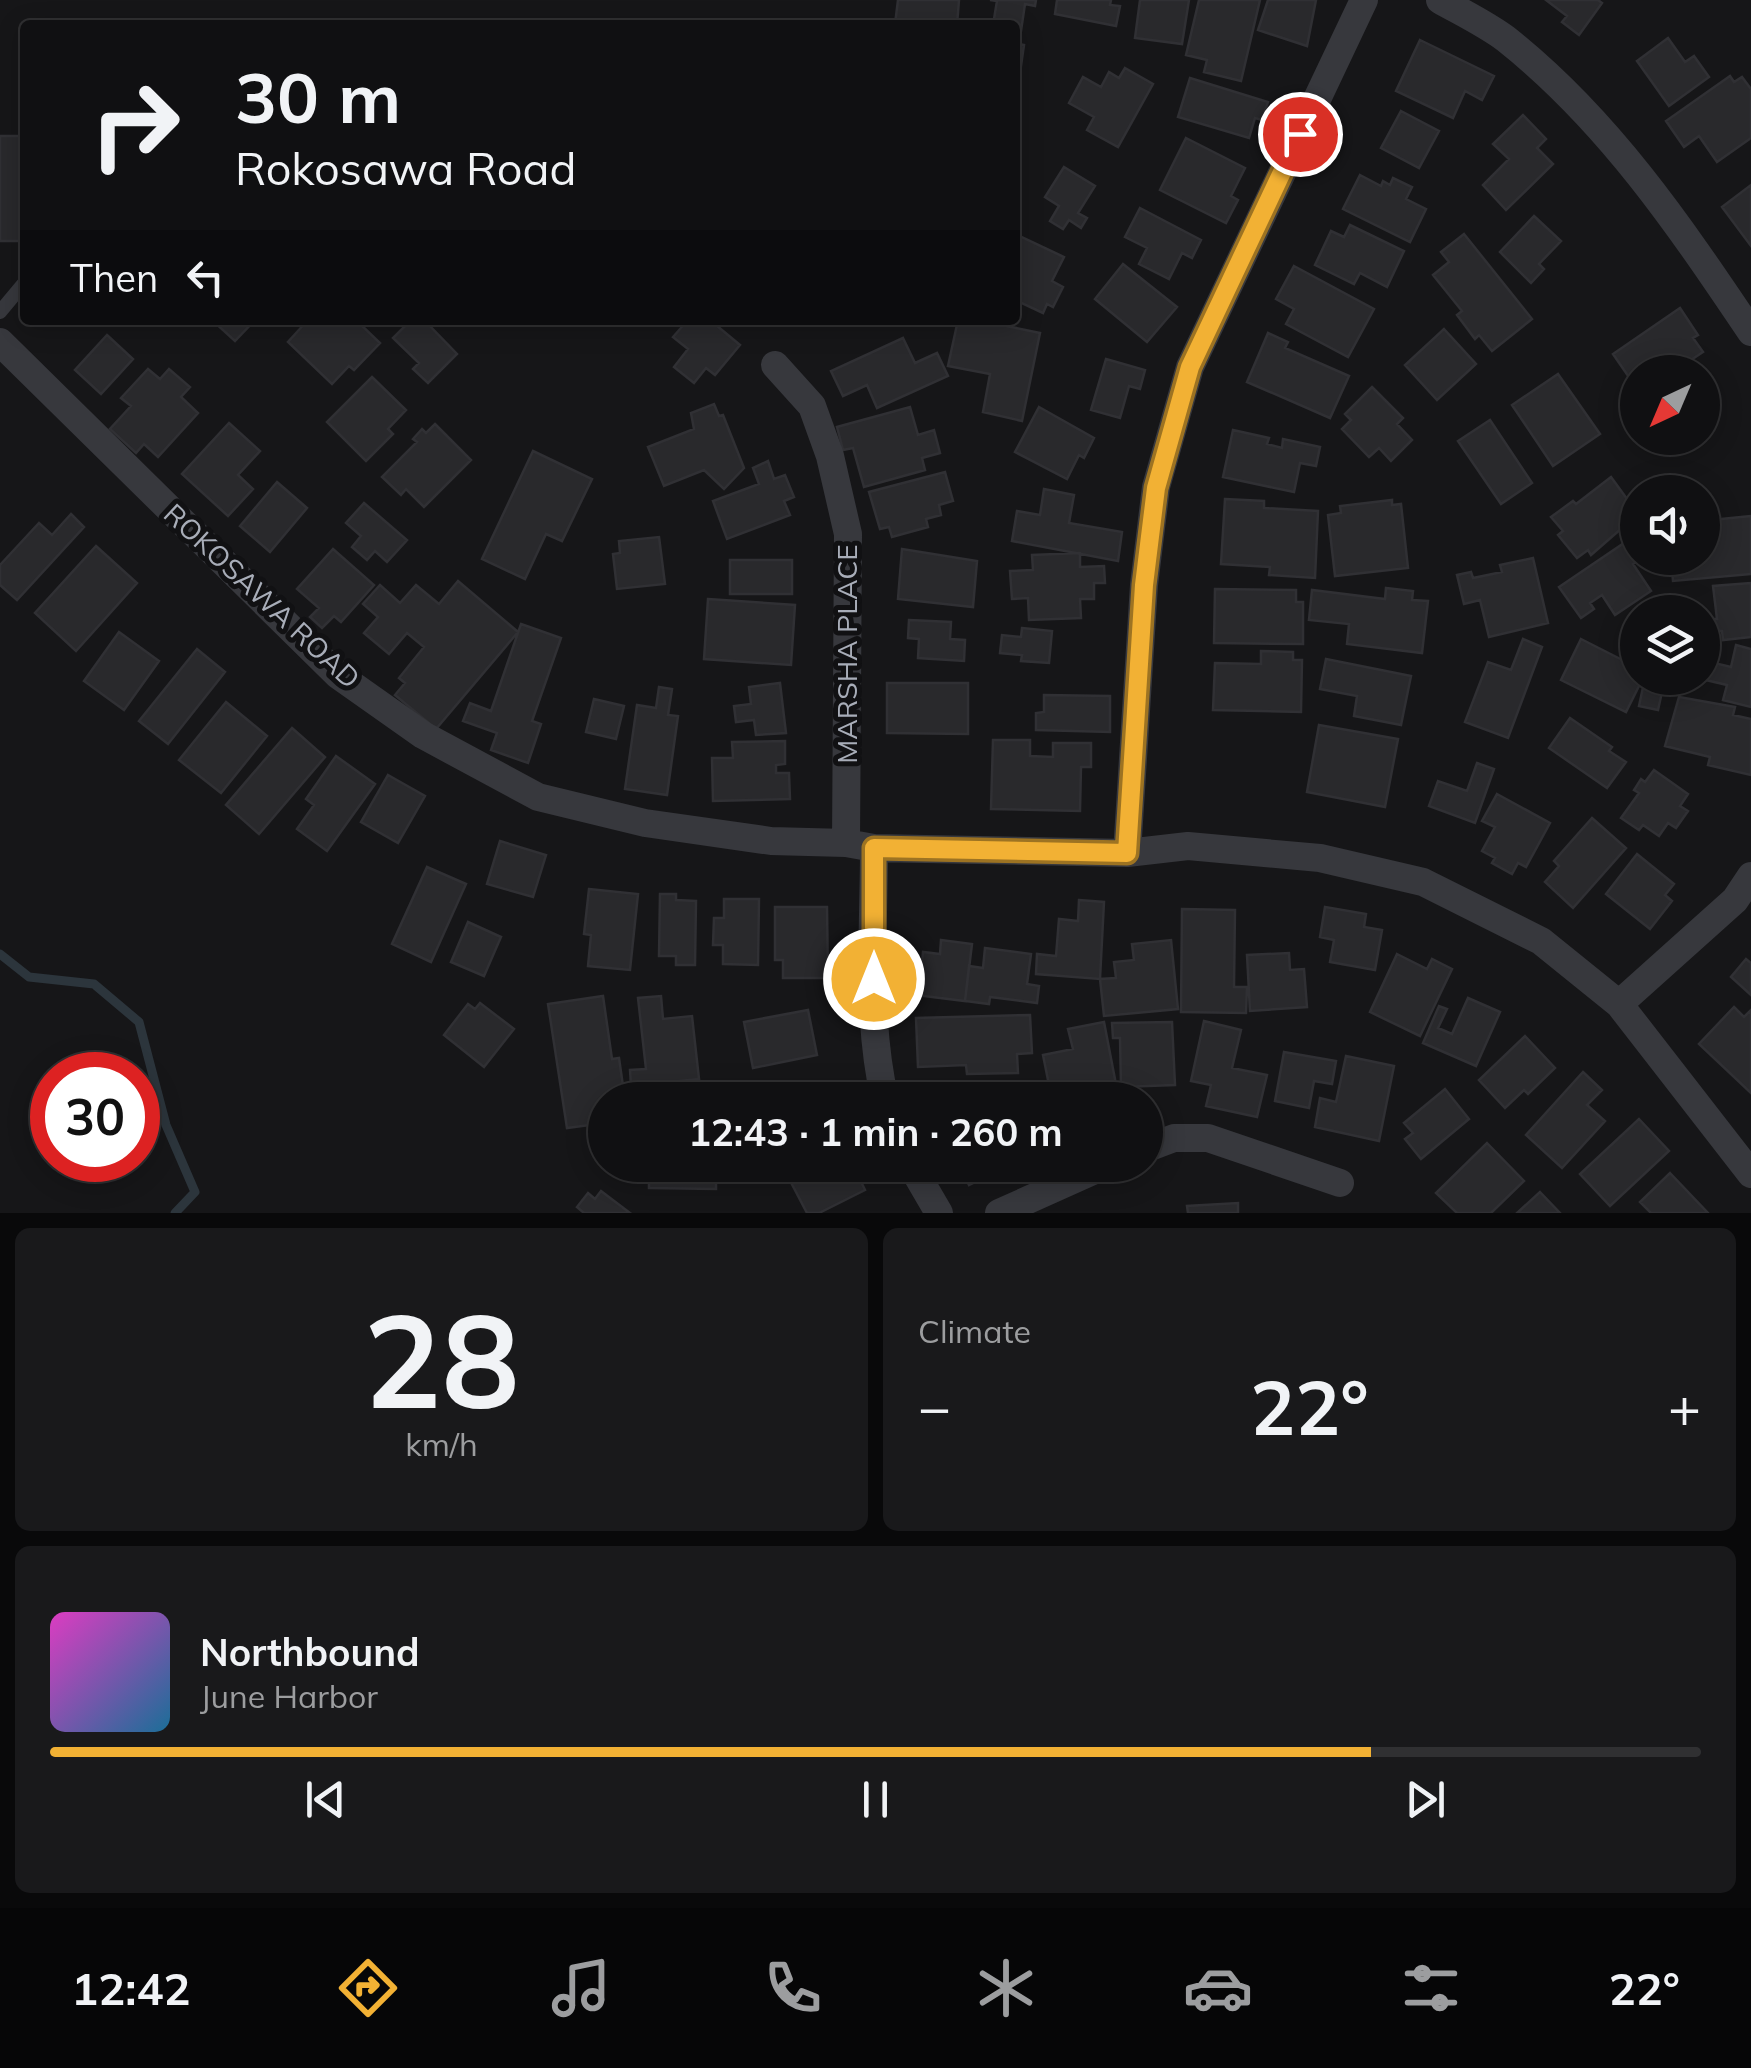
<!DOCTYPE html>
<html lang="en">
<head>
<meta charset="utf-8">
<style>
  :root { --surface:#101012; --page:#19191b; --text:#f1f3f6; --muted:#9c9d9f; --line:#303032; --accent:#f2b134 }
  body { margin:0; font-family:Mulish,sans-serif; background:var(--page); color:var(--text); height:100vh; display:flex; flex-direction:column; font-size:38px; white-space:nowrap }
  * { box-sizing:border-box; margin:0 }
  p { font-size:32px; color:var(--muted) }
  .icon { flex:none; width:55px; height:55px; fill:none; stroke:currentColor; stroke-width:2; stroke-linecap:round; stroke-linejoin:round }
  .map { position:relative; height:1213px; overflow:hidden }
  .sheet { display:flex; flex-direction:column; gap:15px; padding:15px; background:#09090a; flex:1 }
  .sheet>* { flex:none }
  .top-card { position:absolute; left:20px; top:20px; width:1000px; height:305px; border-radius:10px; box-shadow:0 5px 25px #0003,0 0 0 2px var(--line); background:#101012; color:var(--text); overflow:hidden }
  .needle { width:65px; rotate:224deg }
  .fabs { position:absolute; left:1620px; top:355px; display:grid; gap:20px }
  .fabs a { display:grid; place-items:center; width:100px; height:100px; border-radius:50%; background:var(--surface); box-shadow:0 5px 25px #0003,0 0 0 2px var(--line); font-size:50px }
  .speed { position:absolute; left:30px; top:1052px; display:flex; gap:20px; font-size:50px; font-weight:700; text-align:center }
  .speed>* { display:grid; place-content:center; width:130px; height:130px; border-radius:50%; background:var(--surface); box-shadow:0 5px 25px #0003,0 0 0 2px var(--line); line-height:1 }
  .speed .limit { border:15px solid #d22; background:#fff; color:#111 }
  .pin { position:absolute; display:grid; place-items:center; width:85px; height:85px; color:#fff; margin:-42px; border:5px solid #fff; border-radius:50%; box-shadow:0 2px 10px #0007 }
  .me { position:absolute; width:110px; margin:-55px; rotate:0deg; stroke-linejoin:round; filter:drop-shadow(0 0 8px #0008) }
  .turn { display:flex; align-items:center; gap:35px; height:210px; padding:0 50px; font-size:45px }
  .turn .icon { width:130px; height:130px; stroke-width:2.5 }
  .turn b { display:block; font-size:70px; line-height:85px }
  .then { display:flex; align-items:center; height:95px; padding:0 50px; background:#0003; gap:20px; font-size:38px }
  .big { font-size:75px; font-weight:700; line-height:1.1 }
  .sheet .widget { flex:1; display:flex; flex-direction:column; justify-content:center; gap:15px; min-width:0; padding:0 35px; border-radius:15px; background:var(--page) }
  .sheet .dial { align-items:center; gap:0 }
  .dial b { font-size:130px; line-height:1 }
  .song { display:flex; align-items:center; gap:30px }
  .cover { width:120px; height:120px; border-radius:15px; background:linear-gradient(135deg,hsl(310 70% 55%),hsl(200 70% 35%)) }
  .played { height:10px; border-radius:5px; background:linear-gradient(90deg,var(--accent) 80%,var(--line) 80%) }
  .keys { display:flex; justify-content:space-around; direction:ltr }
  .heat { display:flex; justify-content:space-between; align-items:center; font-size:55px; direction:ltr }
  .sheet .tiles { flex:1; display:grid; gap:15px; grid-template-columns:1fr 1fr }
  .widget:last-child { grid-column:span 2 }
  .trip { position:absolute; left:588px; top:1082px; width:575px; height:100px; border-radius:50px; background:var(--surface); box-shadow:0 5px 25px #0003,0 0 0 2px var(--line); font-weight:700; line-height:100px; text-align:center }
  .tab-bar { display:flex; height:160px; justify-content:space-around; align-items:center; background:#060607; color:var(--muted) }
  .tab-bar .icon { width:70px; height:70px }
  .tab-bar .selected { color:var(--accent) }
  .tab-bar b { font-size:45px; color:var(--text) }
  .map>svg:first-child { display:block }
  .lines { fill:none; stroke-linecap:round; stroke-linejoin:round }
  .stream { stroke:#2c353c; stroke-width:9 }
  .building { fill:#29292c; stroke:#303034; stroke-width:2.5 }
  .service { stroke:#37383d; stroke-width:14 }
  .minor { stroke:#37383d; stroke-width:28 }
  .route-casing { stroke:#9d7322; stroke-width:25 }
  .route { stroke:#f2b134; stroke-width:18 }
  .labels { text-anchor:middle; stroke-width:10; stroke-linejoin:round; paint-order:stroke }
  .street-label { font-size:28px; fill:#a8adb8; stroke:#111113 }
</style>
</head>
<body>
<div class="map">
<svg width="1751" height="1213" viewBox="0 0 1751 1213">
  <rect width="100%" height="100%" fill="#161618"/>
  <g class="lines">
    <!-- stream -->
    <path class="stream" d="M0,954L29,977L94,984L139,1022L166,1125L195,1192L175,1213"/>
  </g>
  <!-- building -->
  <path class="building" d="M898,0H959L957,25L895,24Z
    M990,0H1036L1035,6L1025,4L1019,44L1024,45L1021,66L1015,65V25H993L997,1Z
    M1057,0H1111L1110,5L1120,6L1116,26L1055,14Z
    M1140,0H1189L1182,44L1135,38Z
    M1199,0H1260L1241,81L1204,72L1207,60L1186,55Z
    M1268,0H1316L1307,46L1258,30Z
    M1546,0H1598L1602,3L1579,35L1562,22L1567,16Z
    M1668,38L1685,62L1694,56L1709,77L1669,106L1637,61Z
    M1420,40L1494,76L1482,100L1465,91L1453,118L1396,91Z
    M1125,68L1153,84L1118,147L1087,130L1094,117L1069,103L1083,77L1101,87L1109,72L1119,78Z
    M1730,76L1734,82L1742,77L1751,89V138L1717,162L1699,136L1684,147L1666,121Z
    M1190,78L1268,102L1262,120L1255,118L1249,138L1178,117Z
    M1401,111L1439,131L1419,168L1381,148Z
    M1523,115L1546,139L1537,148L1553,164L1506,210L1483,185L1509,159L1493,144Z
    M0,136H25V241H0Z
    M1186,138L1245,168L1231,196L1238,200L1226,223L1160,190Z
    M1064,167L1095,186L1078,213L1087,218L1081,228L1069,220L1063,229L1050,221L1059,206L1045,197Z
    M1360,175L1381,186L1383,181L1390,185L1393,178L1412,187L1406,199L1426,209L1410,242L1343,209Z
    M1751,185V246L1722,207Z
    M1140,208L1201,240L1192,258L1182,253L1169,279L1139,264L1147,248L1125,237Z
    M1534,216L1561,241L1539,264L1544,269L1531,283L1500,252Z
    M1350,225L1404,251L1387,287L1360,273L1354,284L1315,265L1331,231L1344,237Z
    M1015,234L1064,257L1052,281L1063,287L1053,307L1047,304L1043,313L1015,300Z
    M1464,234L1532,319L1492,351L1479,335L1475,339L1457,315L1462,311L1433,275L1449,262L1441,252Z
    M1123,264L1177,307L1147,342L1095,299Z
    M1294,266L1374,309L1348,357L1286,324L1294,309L1276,299Z
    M1680,308L1698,335L1693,338L1703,352L1673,372H1638L1635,386L1613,354Z
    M212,320H255L235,341Z
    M308,320H356L380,343L354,370L349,366L332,384L288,342Z
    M411,320H424L457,354L428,383L413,369L419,363L393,338Z
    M688,320H710L740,345L715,375L706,368L694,383L674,367L688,349L673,337Z
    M958,320H978L1040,333L1022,421L983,412L990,374L948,366Z
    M1444,329L1476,364L1437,400L1405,365Z
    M1268,333L1288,342L1285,348L1349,376L1330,418L1247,382Z
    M107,335L133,359L101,394L75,370Z
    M903,338L915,363L937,353L948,376L877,408L867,385L843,396L831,371Z
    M1106,359L1145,370L1140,389L1129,386L1120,418L1091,410Z
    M148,369L160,379L169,369L190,387L181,397L198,413L158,457L144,444L136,453L110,429L131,406L121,398Z
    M1558,374L1600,434L1553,466L1512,405Z
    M372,377L406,410L388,429L393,434L366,461L327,422Z
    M1372,387L1403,418L1397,424L1412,440L1391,461L1379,448L1369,457L1342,429L1351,420L1345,414Z
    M714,404L719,416L723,415L744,468L724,489L704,470L664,486L648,447L694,429L691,413Z
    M910,407L918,435L934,430L940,453L922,458L925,470L864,487L853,448L843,450L837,427Z
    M1039,407L1094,438L1084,458L1079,455L1067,479L1015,452Z
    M1490,420L1532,483L1501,504L1458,441Z
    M229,423L260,451L238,475L253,489L228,516L182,474Z
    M435,424L471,460L424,507L406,489L401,495L382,477L417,442L413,439L422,429L426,433Z
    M1233,430L1269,438L1267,444L1282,448L1283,439L1320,447L1316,466L1300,463L1294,492L1223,477Z
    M533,451L592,479L562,541L546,534L525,579L482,559Z
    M768,461L774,479L785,475L794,497L784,501L790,515L727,539L713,501L759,484L753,468Z
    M945,472L953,501L939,505L941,515L926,519L928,527L892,537L889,527L880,529L869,492Z
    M1611,477L1638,514L1591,555L1588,550L1577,558L1558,535L1563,531L1551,517L1573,501L1576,504Z
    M277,482L307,508L270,552L240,526Z
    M1044,489L1074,495L1069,523L1122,532L1118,561L1012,541L1017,511L1040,515Z
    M1225,499L1264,501V508L1318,511L1315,578L1269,575L1270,567L1221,564Z
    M1392,500V505L1401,504L1408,568L1335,576L1328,515L1341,513L1340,506Z
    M364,503L407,540L387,562L375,551L367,560L352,547L361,536L346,523Z
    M71,514L84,527L17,600L0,585V565L39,523L52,535Z
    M1751,516V574L1673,581L1671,558H1702V521Z
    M659,537L665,584L617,589L613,554L620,553L619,541Z
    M1630,539L1638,558H1642L1633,564L1651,591L1615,615L1602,595L1590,603L1594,609L1581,618L1559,587Z
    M96,546L137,583L76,651L35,613Z
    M333,549L374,585L341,622L334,616L322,628L310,617L319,608L297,589Z
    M902,549L977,561L973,607L898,599Z
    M1080,553V567L1104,566L1105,583H1094V599H1080L1081,618L1029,620L1028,598L1012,599L1010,571L1033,570L1032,555Z
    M1533,558L1548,623L1489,637L1480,600L1464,604L1457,575L1471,572L1473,578L1502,572L1500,565Z
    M730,560H792V594H730Z
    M458,581L518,632L436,729L395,695L405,683L399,678L424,647L407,633L389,654L364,633L378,617L363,604L380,585L400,603L416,585L439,604Z
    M1751,583V637L1723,640L1722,631H1712L1711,619H1717L1713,586Z
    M1386,588L1413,591L1412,600L1428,601L1422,653L1347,644L1349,624L1309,620L1312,590L1385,599Z
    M1215,589L1296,590V602H1303V644L1214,643Z
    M708,599L795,605L791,665L704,659Z
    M909,620L951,622L950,639L965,640L964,661L918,658L919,639L908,638Z
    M521,624L561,638L532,721L541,724L528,763L491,750L497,733L463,721L470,703L491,711Z
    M1022,628L1052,631L1049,663L1021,661L1022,655L1000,653L1002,635L1021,637Z
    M119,632L159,661L124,710L84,681Z
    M1523,639L1542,647L1508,738L1465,722L1488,662L1511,670Z
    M1581,639L1638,668V678H1643L1626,712L1561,680Z
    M1736,645L1751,649V707L1723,700L1727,685L1697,678H1702V660L1731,667Z
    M197,649L225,672L168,744L139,721Z
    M1261,651L1293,652V660H1302L1301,712L1213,710L1215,663L1261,664Z
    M1326,659L1411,676L1401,725L1354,716L1357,696L1320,689Z
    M1645,678L1664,683L1658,710L1639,706Z
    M780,683L786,733L756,735L754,720L736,722L734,706L751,704L749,687Z
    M887,683H968V734L887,733Z
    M659,687L672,689L668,715L678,716L667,795L625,789L637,705L656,708Z
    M1044,695L1110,696V732L1036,730V713L1044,712Z
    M1679,697L1735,707L1733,715L1751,719V775L1708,765L1710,757L1665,746Z
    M594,699L624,706L616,739L586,732Z
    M226,702L267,736L221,793L179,760Z
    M1570,718L1612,747L1609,751L1626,762L1607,788L1549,748Z
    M1319,725L1398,739L1385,807L1307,792Z
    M292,728L325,757L259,834L226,805Z
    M993,740H1030V756L1053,757V743H1091V767H1081L1080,811L991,809Z
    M785,741V764L776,765V773H789L790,799L713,801L712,758H733L732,742Z
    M336,756L375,784L327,851L297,829L314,805L306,799Z
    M1477,763L1494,769L1475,823L1429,806L1438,781L1467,791Z
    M1654,770L1688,794L1680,806L1688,811L1676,828L1668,823L1659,836L1643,825L1639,830L1621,818L1639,793L1634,790L1641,779L1645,782Z
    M388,775L425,796L398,843L361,822Z
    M1497,794L1550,823L1526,867L1518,863L1512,874L1492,863L1495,858L1482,851L1495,827L1482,821Z
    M1592,818L1626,848L1573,908L1545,882L1559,866L1554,861Z
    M500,841L546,855L533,897L487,884Z
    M1637,854L1674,884L1665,895L1672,901L1650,929L1606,894Z
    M427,867L466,884L431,962L392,944Z
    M589,889L638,894L630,970L588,966L591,935L584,934Z
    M660,894H676V900L696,901L695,965H676V956H659Z
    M724,899H759L758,965L723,964V945H713L714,918H724Z
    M1079,900L1104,902L1100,979L1036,974L1037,954L1056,956L1059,919L1078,921Z
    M775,907H827L828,978H783V960H775Z
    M1325,907L1366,914L1364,927L1382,930L1375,970L1330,962L1334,940L1320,937Z
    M1182,909L1235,910L1234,987H1247L1246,1013L1181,1012Z
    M468,922L501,937L484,976L451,962Z
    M941,940L972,944L965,1001L907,994L911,961L922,962L923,952L940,954Z
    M1171,940L1178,1009L1104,1016L1100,979L1116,978L1114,962L1134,960L1132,944Z
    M985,948L1031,954L1027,984L1039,986L1037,1003L990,997L989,1004L965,1001L969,966L983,968Z
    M1289,953L1290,970L1304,969L1307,1007L1250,1011L1247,955Z
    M1397,954L1427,969L1432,959L1452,969L1420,1036L1370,1012Z
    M1746,959L1751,963V995L1731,977Z
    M603,996L612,1059L619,1058L625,1100H605V1123L567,1128L548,1004Z
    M661,996L663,1019L692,1016L699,1079L631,1086L630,1070L646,1069L638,998Z
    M1468,998L1500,1012L1476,1066L1423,1043L1439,1006L1447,1009L1438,1028L1452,1034Z
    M480,1003L514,1029L484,1067L444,1035L468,1004L475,1009Z
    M1734,1007L1744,1017L1751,1010V1093L1699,1044Z
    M808,1010L817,1055L753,1068L744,1022Z
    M1030,1015L1032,1053L1017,1054L1018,1073L967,1074L966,1065L918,1067L916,1018Z
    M1204,1021L1241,1030L1232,1068L1267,1075L1257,1117L1206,1106L1211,1085L1191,1081Z
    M1104,1022L1119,1100H1052L1043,1055L1073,1049L1068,1029Z
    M1172,1022L1175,1085L1121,1087L1120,1038H1113L1112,1023Z
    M1525,1036L1555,1068L1528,1094L1524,1090L1505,1108L1479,1080Z
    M1284,1052L1336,1061L1332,1084L1314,1081L1309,1108L1275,1101Z
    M1346,1056L1394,1066L1379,1141L1315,1127L1320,1098L1336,1102Z
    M1583,1072L1602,1090L1587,1105L1605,1121L1562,1168L1526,1135Z
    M785,1086L790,1100H731L747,1095L748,1099Z
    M1445,1089L1469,1119L1421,1159L1405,1139L1413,1133L1404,1123Z
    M1639,1119L1669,1151L1610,1206L1580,1174Z
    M1487,1143L1524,1181L1491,1213H1457L1436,1193Z
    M649,1165H716V1189L649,1188Z
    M793,1165H808L812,1174L830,1165H853L865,1190L819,1213H807L784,1169Z
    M960,1165H1010L969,1185Z
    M1670,1173L1708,1213H1651L1640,1202Z
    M601,1191L630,1213H584L577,1207L588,1193L595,1199Z
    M1540,1192L1560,1213H1517Z
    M1238,1203V1213H1188L1187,1206Z"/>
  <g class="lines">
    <!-- service -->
    <path class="service" d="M0,312L25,282"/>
    <!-- minor -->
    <path class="minor" d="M1440,0C1461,12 1486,24 1506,39C1608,120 1679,225 1751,332
      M0,342L338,675L423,735L538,797L645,823L771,841L846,843L874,848L1127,853L1188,846L1320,858L1423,882L1541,941L1619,1004L1751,1174
      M775,365L812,406L830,456L848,534L846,843
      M874,848C874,931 866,1019 885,1100
      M1127,853L1144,585L1156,487L1190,367L1364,0
      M1619,1004L1735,900L1751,876
      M1145,1149L1174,1138H1208L1340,1183
      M911,1165L939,1213
      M999,1213L1106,1165"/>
  </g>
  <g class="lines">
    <defs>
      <path id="route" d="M874,979V848L1127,853L1144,585L1156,488L1190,367L1300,134"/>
    </defs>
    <!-- route casing -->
    <use href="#route" class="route-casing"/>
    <!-- route -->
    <use href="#route" class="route"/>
  </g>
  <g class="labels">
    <!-- street labels -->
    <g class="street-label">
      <text transform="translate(262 596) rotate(43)" y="10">ROKOSAWA ROAD</text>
      <text transform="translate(847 654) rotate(-90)" y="10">MARSHA PLACE</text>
    </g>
  </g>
</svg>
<div class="fabs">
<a><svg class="needle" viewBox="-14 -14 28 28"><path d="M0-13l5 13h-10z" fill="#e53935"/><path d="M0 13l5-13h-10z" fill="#9c9d9f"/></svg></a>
<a><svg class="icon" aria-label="sound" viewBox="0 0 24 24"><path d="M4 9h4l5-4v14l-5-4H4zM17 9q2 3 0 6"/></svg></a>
<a><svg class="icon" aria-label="layers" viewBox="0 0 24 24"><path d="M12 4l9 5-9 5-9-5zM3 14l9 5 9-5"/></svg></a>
</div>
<div class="speed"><div class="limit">30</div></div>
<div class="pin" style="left:1300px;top:134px;background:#d93025"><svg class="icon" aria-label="arrive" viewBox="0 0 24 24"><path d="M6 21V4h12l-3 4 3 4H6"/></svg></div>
<svg class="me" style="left:874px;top:979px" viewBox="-20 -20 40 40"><circle r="17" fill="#f2b134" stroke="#fff" stroke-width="3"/><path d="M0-11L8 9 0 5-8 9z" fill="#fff"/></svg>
<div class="trip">12:43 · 1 min · 260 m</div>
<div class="top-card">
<div class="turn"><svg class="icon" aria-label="right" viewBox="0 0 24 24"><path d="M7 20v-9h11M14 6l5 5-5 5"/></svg><div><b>30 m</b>Rokosawa Road</div></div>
<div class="then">Then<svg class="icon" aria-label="left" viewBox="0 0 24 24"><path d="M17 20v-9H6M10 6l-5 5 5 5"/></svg></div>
</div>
</div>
<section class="sheet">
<div class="tiles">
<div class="widget dial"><b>28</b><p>km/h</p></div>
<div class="widget"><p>Climate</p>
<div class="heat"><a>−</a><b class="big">22°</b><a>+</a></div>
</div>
<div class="widget">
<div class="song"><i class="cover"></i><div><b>Northbound</b><p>June Harbor</p></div></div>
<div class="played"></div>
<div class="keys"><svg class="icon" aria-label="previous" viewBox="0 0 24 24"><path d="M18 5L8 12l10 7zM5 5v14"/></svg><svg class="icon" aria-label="pause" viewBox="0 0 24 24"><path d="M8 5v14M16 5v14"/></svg><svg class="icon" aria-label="next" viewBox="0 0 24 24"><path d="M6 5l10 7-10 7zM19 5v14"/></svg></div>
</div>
</div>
</section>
<nav class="tab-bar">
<b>12:42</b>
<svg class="icon selected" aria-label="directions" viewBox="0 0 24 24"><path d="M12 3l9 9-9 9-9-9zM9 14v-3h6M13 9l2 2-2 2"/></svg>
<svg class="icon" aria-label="music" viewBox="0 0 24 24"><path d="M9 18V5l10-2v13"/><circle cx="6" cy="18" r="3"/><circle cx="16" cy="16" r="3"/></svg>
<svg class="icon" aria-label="phone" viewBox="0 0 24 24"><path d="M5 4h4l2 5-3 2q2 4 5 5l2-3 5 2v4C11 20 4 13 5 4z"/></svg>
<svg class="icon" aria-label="climate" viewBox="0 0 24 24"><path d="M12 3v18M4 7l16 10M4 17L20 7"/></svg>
<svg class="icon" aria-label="car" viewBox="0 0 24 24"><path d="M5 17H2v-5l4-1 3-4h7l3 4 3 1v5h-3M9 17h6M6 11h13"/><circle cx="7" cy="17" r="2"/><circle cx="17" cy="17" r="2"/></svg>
<svg class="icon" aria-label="filters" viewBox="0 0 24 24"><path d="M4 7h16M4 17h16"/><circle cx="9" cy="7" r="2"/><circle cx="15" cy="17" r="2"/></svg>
<b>22°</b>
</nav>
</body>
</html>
